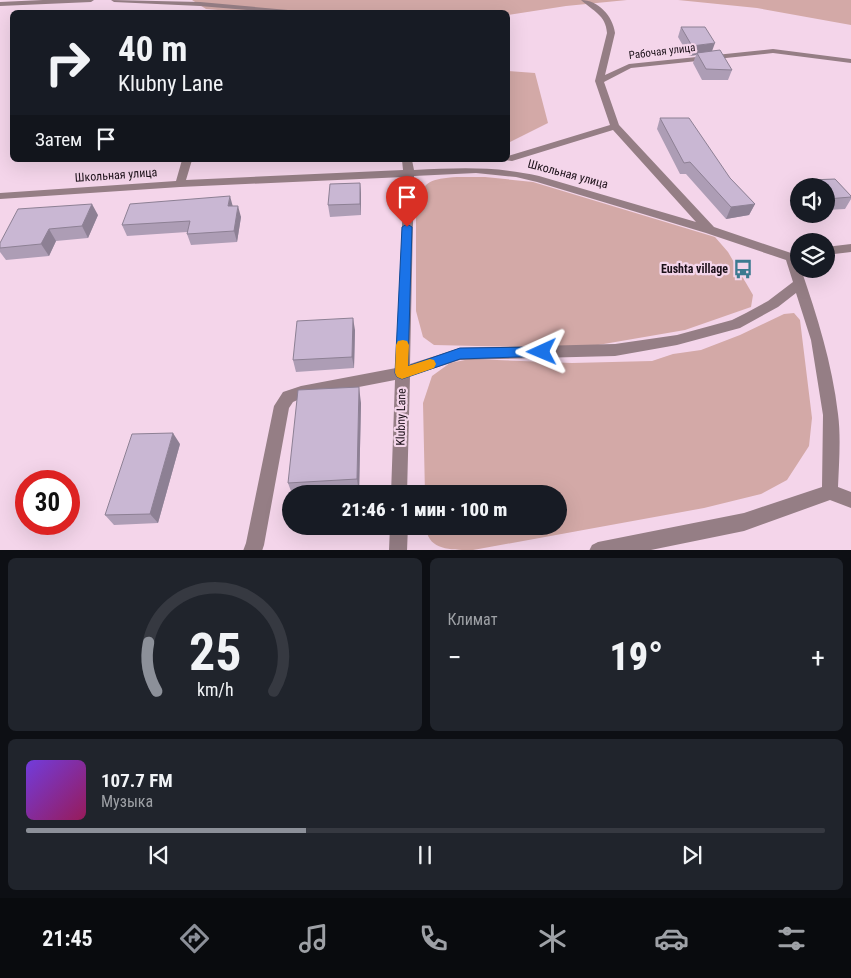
<!DOCTYPE html>
<html lang="ru">
<head>
<meta charset="utf-8">
<style>
  :root { --surface:#171b24; --page:#20242c; --text:#f1f3f6; --muted:#9ea1a6; --line:#363941; --accent:#8c9099 }
  body { margin:0; font-family:"Roboto Condensed",sans-serif; background:var(--page); color:var(--text); height:100vh; display:flex; flex-direction:column; font-size:19px; white-space:nowrap }
  * { box-sizing:border-box; margin:0 }
  p { font-size:16px; color:var(--muted) }
  .icon { flex:none; width:28px; height:28px; fill:none; stroke:currentColor; stroke-width:2; stroke-linecap:round; stroke-linejoin:round }
  .map { position:relative; height:550px; overflow:hidden }
  .sheet { display:flex; flex-direction:column; gap:8px; padding:8px; background:#0d0f14; flex:1 }
  .sheet>* { flex:none }
  .top-card { position:absolute; left:10px; top:10px; width:500px; height:152px; border-radius:8px; box-shadow:0 5px 20px #0002; background:#171b24; color:var(--text); overflow:hidden }
  .buttons { position:absolute; left:790px; top:178px; display:grid; gap:10px }
  .buttons a { display:grid; place-items:center; width:45px; height:45px; border-radius:50%; background:var(--surface); box-shadow:0 5px 20px #0002; font-size:25px }
  .speed { position:absolute; left:15px; top:470px; display:flex; gap:10px; font-size:25px; font-weight:700; text-align:center }
  .speed>* { display:grid; place-content:center; width:65px; height:65px; border-radius:50%; background:var(--surface); box-shadow:0 5px 20px #0002; line-height:1 }
  .speed .limit { border:8px solid #d22; background:#fff; color:#111 }
  .pin { position:absolute; display:grid; place-items:center; width:42px; height:42px; color:#fff; margin:-51px -21px; border-radius:50% 50% 50% 0; rotate:-45deg; box-shadow:0 0 5px #0007 }
  .pin .icon { rotate:45deg }
  .me { position:absolute; width:55px; margin:-28px; rotate:269deg; stroke-linejoin:round; filter:drop-shadow(0 0 4px #0008) }
  .turn { display:flex; align-items:center; gap:18px; height:105px; padding:0 25px; font-size:22px }
  .turn .icon { width:65px; height:65px; stroke-width:2.5 }
  .turn b { display:block; font-size:35px; line-height:42px }
  .then { display:flex; align-items:center; height:48px; padding:0 25px; background:#0003; gap:10px; font-size:19px }
  .big { font-size:38px; font-weight:800; line-height:1.1 }
  .sheet .card { flex:1; display:flex; flex-direction:column; justify-content:center; gap:8px; min-width:0; padding:0 18px; border-radius:8px; background:var(--page) }
  .sheet .dial { align-items:center; gap:0 }
  .dial svg { height:130px; overflow:visible; fill:none; stroke:var(--line); stroke-width:7; stroke-linecap:round; text-anchor:middle }
  .dial text { fill:var(--text); stroke:none }
  .song { display:flex; align-items:center; gap:15px }
  .cover { width:60px; height:60px; border-radius:8px; background:linear-gradient(135deg,hsl(260 70% 55%),hsl(330 70% 35%)) }
  .played { height:5px; border-radius:2px; background:linear-gradient(90deg,var(--accent) 35%,var(--line) 35%) }
  .keys { display:flex; justify-content:space-around; direction:ltr }
  .heat { display:flex; justify-content:space-between; align-items:center; font-size:28px; direction:ltr }
  .sheet .tiles { flex:1; display:grid; gap:8px; grid-template-columns:1fr 1fr }
  .card:last-child { grid-column:span 2 }
  .trip { position:absolute; left:282px; top:485px; width:285px; height:50px; border-radius:25px; background:var(--surface); box-shadow:0 5px 20px #0002; font-weight:800; line-height:50px; text-align:center }
  .tab-bar { display:flex; height:80px; justify-content:space-around; align-items:center; background:#090b0e; color:var(--muted) }
  .tab-bar .icon { width:35px; height:35px }
  .tab-bar .current { color:var(--accent) }
  .tab-bar b { font-size:22px; color:var(--text) }
  .map>svg:first-child { display:block }
  .green { fill:#d3a9a7 }
  .lines { fill:none; stroke-linecap:round; stroke-linejoin:round }
  .minor { fill:#957e85; fill-rule:evenodd }
  .wall { fill:#ad9db5 }
  .shaded-wall { fill:#8d8094 }
  .building { fill:#c9b7d3; stroke:#8d8094 }
  .route { fill:#1a73e8; stroke:#114b97 }
  .slow { fill:#f59e0b }
  .labels { text-anchor:middle; stroke-width:4.5; stroke-linejoin:round; paint-order:stroke }
  .far-street-label { font-size:11px; fill:#1b1018; stroke:#f4d5ea }
  .street-label { font-size:12px; fill:#1b1018; stroke:#f4d5ea }
  .poi-label { font-size:12px; font-weight:bold; fill:#1b1018; stroke:#f4d5ea; text-anchor:end }
</style>
</head>
<body>
<div class="map">
<svg width="851" height="551" viewBox="0 0 851 551">
  <rect width="100%" height="100%" fill="#f4d5ea"/>
  <!-- green -->
  <path class="green" d="M192,0H627L566,6L508,15V12H243L206,9Z
    M678,0H851V25L757,8Z
    M508,71L535,73L548,123L508,143Z
    M457,177H485L533,182L715,237L728,252L753,295L751,307L685,330L598,345L560,348L434,345L423,337L416,311V206C423,180 431,179 457,177Z
    M794,313L800,320L812,418L809,446L787,480L761,494L704,508L473,550C452,550 427,551 426,526H559V494H425L423,403L432,376L450,363L470,359L572,363L652,361L673,354L701,350L740,335L784,314Z"/>
  <g class="lines">
    <!-- minor -->
    <path class="minor" d="M43,0H94L91,2L0,6V2Z
      M111,0L200,2L288,10L292,12H270L200,6L114,2Z
      M581,0C598,0 613,16 615,33L605,75L629,64L773,49L851,59V63L773,53L631,68L604,82L619,125L714,227L791,253L799,252V269H801C817,316 832,363 838,414C841,437 839,463 838,487L851,492V508L830,500L744,531L646,551H589L592,545L598,542L744,513L822,487L823,415L811,340L796,293L778,307L740,328L677,345L615,356L460,360L410,376L407,494H391L395,380L302,398L293,402L289,408L264,545L262,551H243L246,543L274,406L283,392L301,386L396,368L404,177L180,187L0,199V193L176,181L182,160H192L186,180L403,170L402,160H412L414,170C459,168 494,166 539,176L696,222L613,130L512,161L504,160H508V156L610,125L595,81L607,33C606,15 593,11 581,0ZM476,173L516,177L537,182L706,233L786,260L793,282L768,301L746,313L732,320L677,335L615,344L460,348L410,364L414,176Z
      M851,244V252L826,255V247Z
      M390,526H408L407,551H389Z"/>
  </g>
  <!-- wall -->
  <path class="wall" d="M681,27L712,51L732,70L728,80H702L693,63L696,55L689,56L678,37Z
    M660,118L730,178L755,204L749,215L726,219L686,174H680L657,129Z
    M835,179L851,196V199L845,209L826,210V186H807L810,180Z
    M360,183L361,194V215L330,217L328,205Z
    M233,206L241,217L237,242L191,245L187,234V232L127,236L122,225Z
    M98,215L88,238L56,241L49,256L6,260L0,252V243Z
    M355,330L354,368L296,372L293,360Z
    M361,403L359,494H292L288,483Z
    M180,444L158,523L114,525L105,515Z"/>
  <!-- shaded-wall -->
  <path class="shaded-wall" d="M715,43L711,54L697,53L696,55L689,56L692,46Z
    M360,183L361,194V215L360,204Z
    M230,196L233,207L228,206Z
    M92,204L98,215L88,238L82,226Z
    M755,204L749,215L726,219L731,207Z
    M238,206L241,217L237,242L234,231Z
    M49,229L56,241L49,256L41,244Z
    M353,318L355,330L354,368L352,357Z
    M359,387L361,403L359,494L357,479Z
    M173,433L180,444L158,523L150,514Z"/>
  <!-- building -->
  <path class="building" d="M681,27H705L715,43L692,46Z
    M720,50L732,70L706,69L697,53Z
    M660,118H689L730,178L755,204L731,207L690,162L684,163Z
    M835,179L851,196V197L827,199L826,186H816L810,180Z
    M360,183V204L328,205L330,184Z
    M230,196L228,206H238L234,231L187,234L190,221L122,225L130,204Z
    M92,204L82,226L49,229L41,244L0,248V243L18,209Z
    M353,318L352,357L293,360L297,321Z
    M359,387L357,479L288,483L298,390Z
    M173,433L150,514L105,515L132,434Z"/>
  <!-- route -->
  <path class="route" d="M407,224L412,227L408,366L460,348L542,347L546,349L548,352L546,356L460,359L402,379L397,377L395,373L402,227Z"/>
  <!-- slow -->
  <path class="slow" d="M403,340L407,341L409,345L408,366L430,359L434,360L436,364L434,368L402,379L397,377L395,373L396,345L398,341Z"/>
  <!-- icons -->
  <defs>
    <symbol id="bus-bare" viewBox="-9 -9 18 18"><path d="M-5-6H5V4H4V6H2V4H-2V6H-4V4H-5ZM-3.5-4V0h7V-4ZM-3.5 1.2v1.5H-2V1.2ZM2 1.2v1.5H3.5V1.2Z" fill="#3c7a90" stroke="#f4d5ea" stroke-width="2.5" paint-order="stroke"/></symbol>
  </defs>
  <g fill-rule="evenodd">
    <use href="#bus-bare" x="729" y="255" width="28" height="28"/>
  </g>
  <g class="labels">
    <!-- far-street labels -->
    <g class="far-street-label">
      <text transform="translate(662 51) rotate(-7)" y="4">Рабочая улица</text>
    </g>
    <!-- street labels -->
    <g class="street-label">
      <text transform="translate(568 174) rotate(15)" y="4">Школьная улица</text>
      <text transform="translate(116 175) rotate(-4)" y="4">Школьная улица</text>
      <text transform="translate(401 417) rotate(-89)" y="4">Klubny Lane</text>
    </g>
    <!-- poi labels -->
    <g class="poi-label">
      <text x="728" y="273">Eushta village</text>
    </g>
  </g>
</svg>
<div class="buttons">
<a><svg class="icon" aria-label="sound" viewBox="0 0 24 24"><path d="M4 9h4l5-4v14l-5-4H4zM17 9q2 3 0 6"/></svg></a>
<a><svg class="icon" aria-label="layers" viewBox="0 0 24 24"><path d="M12 4l9 5-9 5-9-5zM3 14l9 5 9-5"/></svg></a>
</div>
<div class="speed"><div class="limit">30</div></div>
<div class="pin" style="left:407px;top:227px;background:#d93025"><svg class="icon" aria-label="arrive" viewBox="0 0 24 24"><path d="M6 21V4h12l-3 4 3 4H6"/></svg></div>
<svg class="me" style="left:542px;top:352px" viewBox="-20 -20 40 40"><path d="M0-17L14 15 0 8-14 15z" fill="#1a73e8" stroke="#fff" stroke-width="4"/></svg>
<div class="trip">21:46 · 1 мин · 100 m</div>
<div class="top-card">
<div class="turn"><svg class="icon" aria-label="right" viewBox="0 0 24 24"><path d="M7 20v-9h11M14 6l5 5-5 5"/></svg><div><b>40 m</b>Klubny Lane</div></div>
<div class="then">Затем<svg class="icon" aria-label="arrive" viewBox="0 0 24 24"><path d="M6 21V4h12l-3 4 3 4H6"/></svg></div>
</div>
</div>
<section class="sheet">
<div class="tiles">
<div class="card dial"><svg viewBox="0 0 100 80">
<path d="M14 69A42 42 0 1 1 86 69"/>
<path d="M14 69A42 42 0 0 1 9 39" stroke="#8c9099"/>
<text x="50" y="56" font-size="32" font-weight="700">25</text>
<text x="50" y="72" font-size="11">km/h</text>
</svg></div>
<div class="card"><p>Климат</p>
<div class="heat"><a>−</a><b class="big">19°</b><a>+</a></div>
</div>
<div class="card">
<div class="song"><i class="cover"></i><div><b>107.7 FM</b><p>Музыка</p></div></div>
<div class="played"></div>
<div class="keys"><svg class="icon" aria-label="previous" viewBox="0 0 24 24"><path d="M18 5L8 12l10 7zM5 5v14"/></svg><svg class="icon" aria-label="pause" viewBox="0 0 24 24"><path d="M8 5v14M16 5v14"/></svg><svg class="icon" aria-label="next" viewBox="0 0 24 24"><path d="M6 5l10 7-10 7zM19 5v14"/></svg></div>
</div>
</div>
</section>
<nav class="tab-bar">
<b>21:45</b>
<svg class="icon current" aria-label="directions" viewBox="0 0 24 24"><path d="M12 3l9 9-9 9-9-9zM9 14v-3h6M13 9l2 2-2 2"/></svg>
<svg class="icon" aria-label="music" viewBox="0 0 24 24"><path d="M9 18V5l10-2v13"/><circle cx="6" cy="18" r="3"/><circle cx="16" cy="16" r="3"/></svg>
<svg class="icon" aria-label="phone" viewBox="0 0 24 24"><path d="M5 4h4l2 5-3 2q2 4 5 5l2-3 5 2v4C11 20 4 13 5 4z"/></svg>
<svg class="icon" aria-label="climate" viewBox="0 0 24 24"><path d="M12 3v18M4 7l16 10M4 17L20 7"/></svg>
<svg class="icon" aria-label="car" viewBox="0 0 24 24"><path d="M5 17H2v-5l4-1 3-4h7l3 4 3 1v5h-3M9 17h6M6 11h13"/><circle cx="7" cy="17" r="2"/><circle cx="17" cy="17" r="2"/></svg>
<svg class="icon" aria-label="filters" viewBox="0 0 24 24"><path d="M4 7h16M4 17h16"/><circle cx="9" cy="7" r="2"/><circle cx="15" cy="17" r="2"/></svg>
</nav>
</body>
</html>
